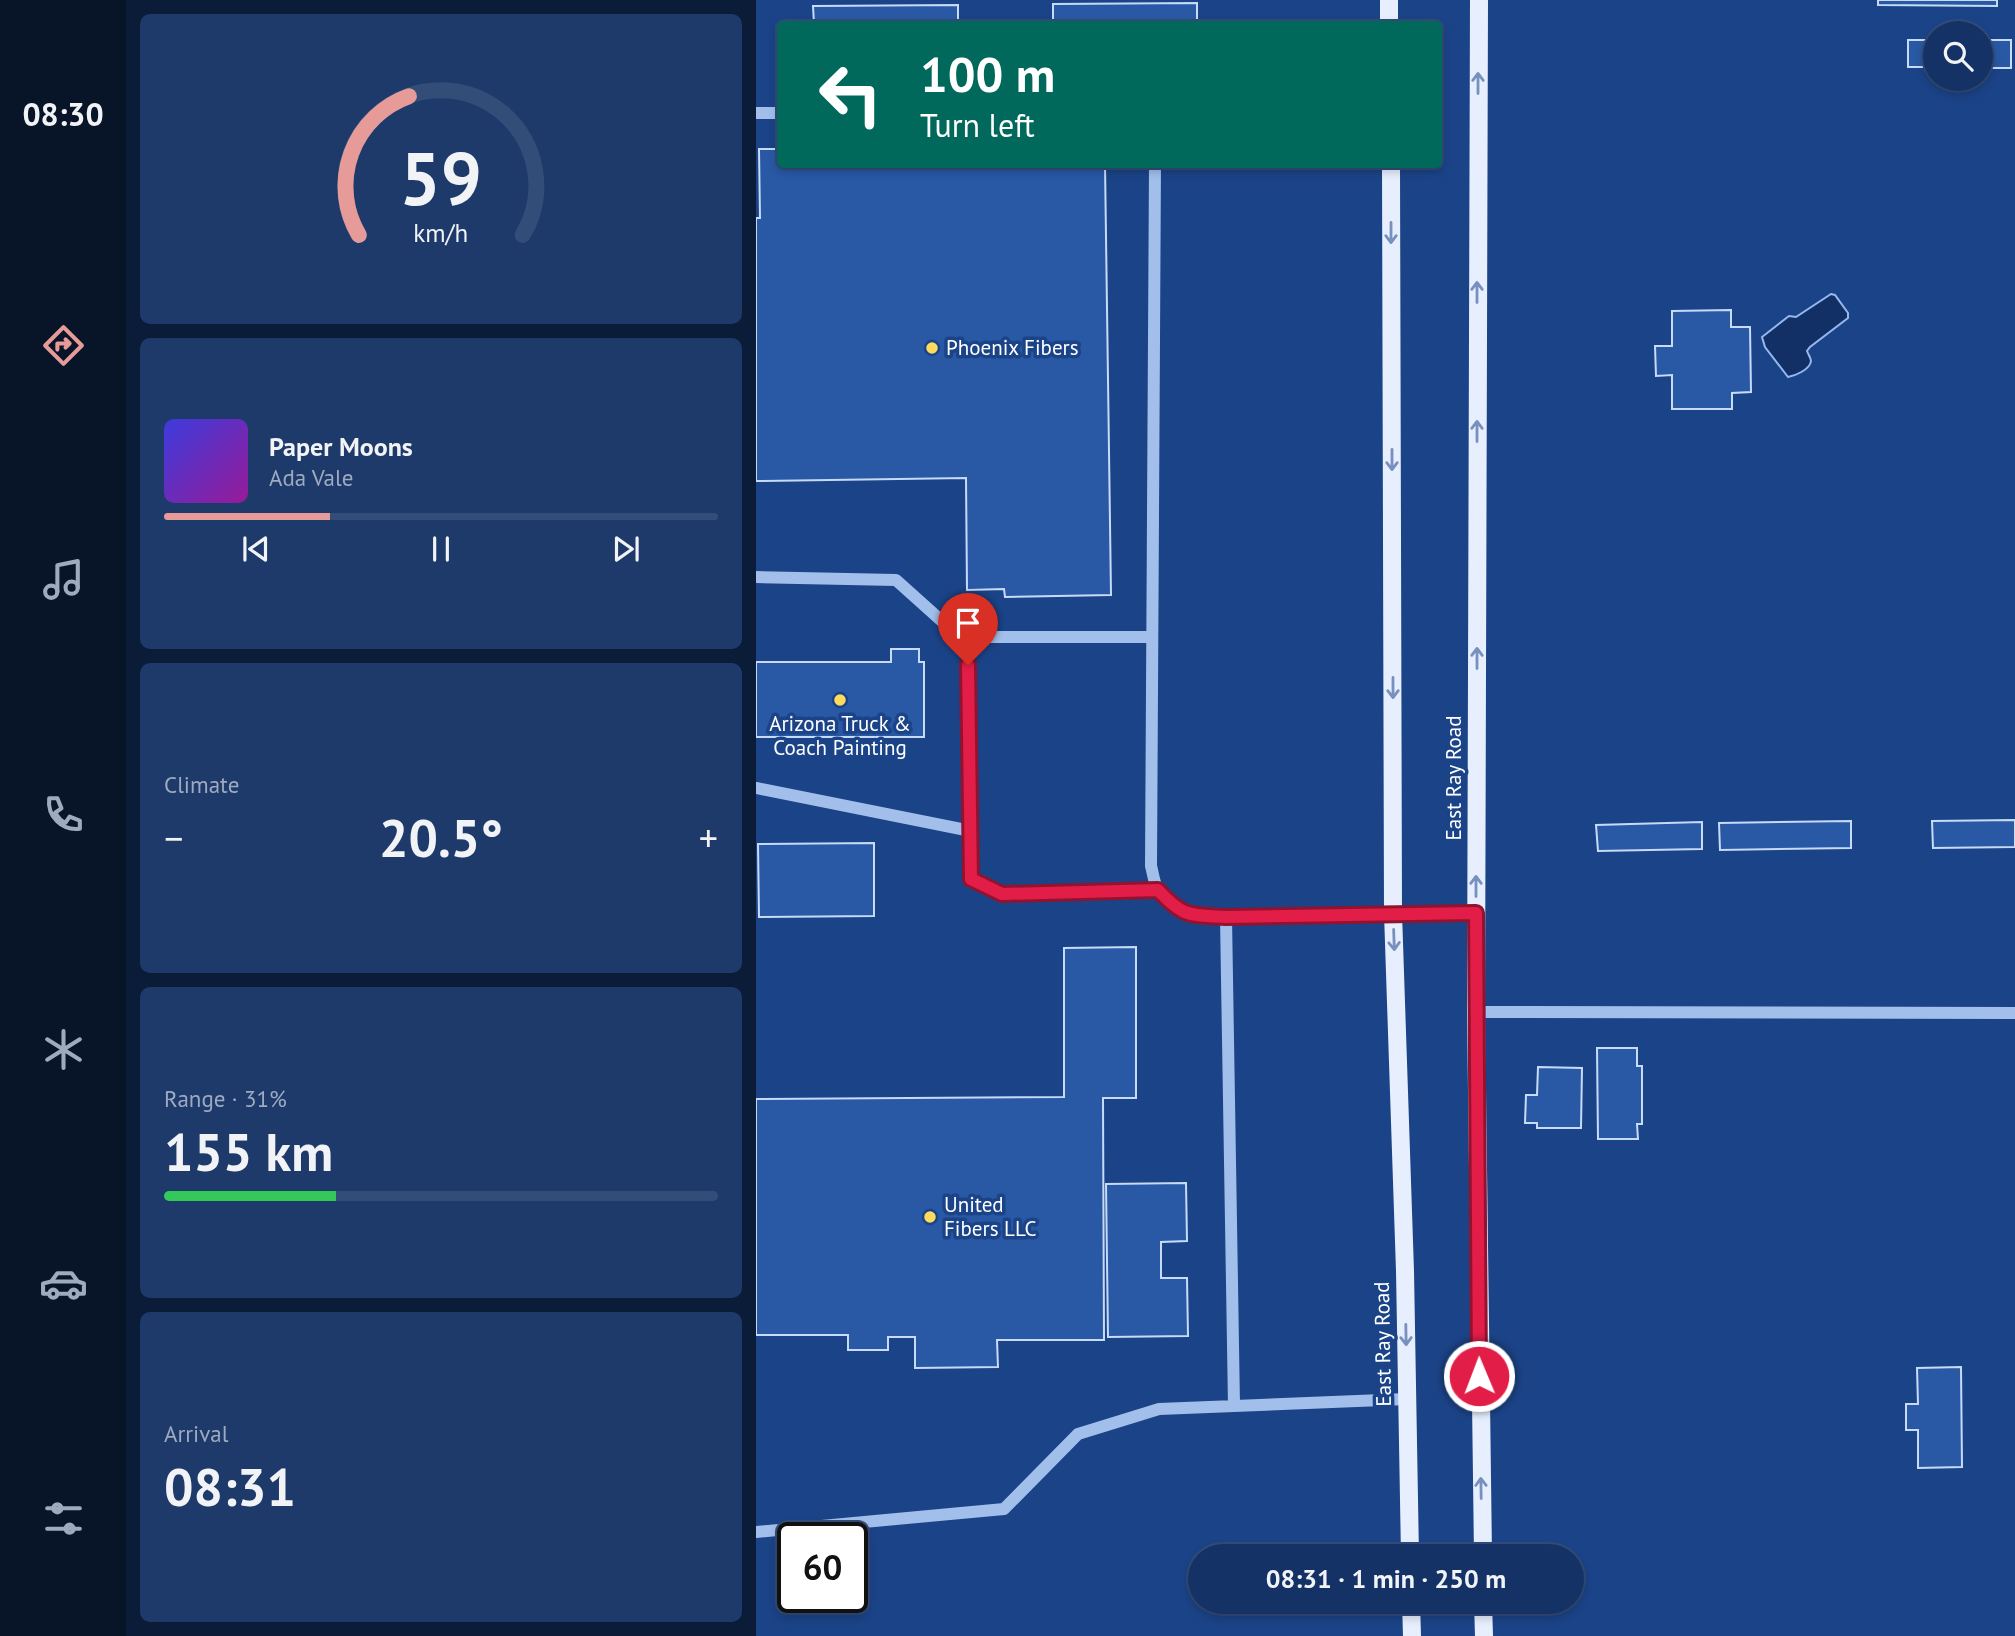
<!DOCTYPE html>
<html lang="en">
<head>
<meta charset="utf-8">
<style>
  :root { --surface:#143265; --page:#1d3a6b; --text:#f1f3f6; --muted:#9daabf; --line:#334d79; --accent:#e69b98 }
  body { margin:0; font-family:"PT Sans",sans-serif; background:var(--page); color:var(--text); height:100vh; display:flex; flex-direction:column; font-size:26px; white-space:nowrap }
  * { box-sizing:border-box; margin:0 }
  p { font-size:23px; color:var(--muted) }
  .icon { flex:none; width:38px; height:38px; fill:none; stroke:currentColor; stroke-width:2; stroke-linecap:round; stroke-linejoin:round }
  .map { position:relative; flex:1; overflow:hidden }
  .sheet { display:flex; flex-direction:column; gap:14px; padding:14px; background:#0b1c38; width:630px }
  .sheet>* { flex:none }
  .guide { position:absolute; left:21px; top:21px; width:665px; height:147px; border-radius:7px; box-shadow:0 4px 10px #0003,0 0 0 2px var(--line); background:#00695c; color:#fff; overflow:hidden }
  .fabs { position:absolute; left:1167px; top:21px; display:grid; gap:14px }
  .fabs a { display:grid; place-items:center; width:70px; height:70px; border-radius:50%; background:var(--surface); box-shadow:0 4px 10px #0003,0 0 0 2px var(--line); font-size:35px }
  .speed { position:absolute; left:21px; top:1522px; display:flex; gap:14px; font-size:35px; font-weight:700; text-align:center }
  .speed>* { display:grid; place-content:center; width:91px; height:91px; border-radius:50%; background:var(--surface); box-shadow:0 4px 10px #0003,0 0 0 2px var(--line); line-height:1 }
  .speed .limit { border:4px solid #111; border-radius:10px; background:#fff; color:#111 }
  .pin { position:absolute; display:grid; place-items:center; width:60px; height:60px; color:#fff; margin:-72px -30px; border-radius:50% 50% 50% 0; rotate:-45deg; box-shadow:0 0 7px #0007 }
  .pin .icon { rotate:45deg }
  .me { position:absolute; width:77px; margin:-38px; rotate:359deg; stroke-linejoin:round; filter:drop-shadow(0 0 5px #0008) }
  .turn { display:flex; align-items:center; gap:24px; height:147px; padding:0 28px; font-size:32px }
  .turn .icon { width:91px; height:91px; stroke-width:2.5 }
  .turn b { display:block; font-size:49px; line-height:60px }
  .big { font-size:52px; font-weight:700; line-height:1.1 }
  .sheet .card { flex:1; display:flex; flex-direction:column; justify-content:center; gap:10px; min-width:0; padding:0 24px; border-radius:10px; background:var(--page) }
  .sheet .dial { align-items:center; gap:0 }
  .dial svg { height:182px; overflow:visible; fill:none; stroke:var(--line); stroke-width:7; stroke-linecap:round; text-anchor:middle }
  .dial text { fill:var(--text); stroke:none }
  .song { display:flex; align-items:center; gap:21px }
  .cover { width:84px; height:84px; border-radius:10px; background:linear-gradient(135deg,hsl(240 70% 55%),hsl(300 70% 35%)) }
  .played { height:7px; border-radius:4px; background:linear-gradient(90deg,var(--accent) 30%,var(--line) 30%) }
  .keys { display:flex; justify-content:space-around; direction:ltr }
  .heat { display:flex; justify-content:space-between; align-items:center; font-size:38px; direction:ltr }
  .charge { height:10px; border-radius:5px; background:linear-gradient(90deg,#34c759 31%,var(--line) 0) }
  .trip { position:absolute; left:432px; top:1544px; width:396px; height:70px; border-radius:35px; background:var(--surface); box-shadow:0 4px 10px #0003,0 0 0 2px var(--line); font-weight:700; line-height:70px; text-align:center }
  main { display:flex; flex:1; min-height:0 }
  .tabs { display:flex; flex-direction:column; width:126px; justify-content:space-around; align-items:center; background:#081428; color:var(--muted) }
  .tabs .icon { width:49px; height:49px }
  .tabs .current { color:var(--accent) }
  .tabs b { font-size:32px; color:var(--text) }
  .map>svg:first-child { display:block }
  .water { fill:#123065; stroke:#95b9ee; stroke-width:2 }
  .building { fill:#2958a5; stroke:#c7dbf9; stroke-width:2 }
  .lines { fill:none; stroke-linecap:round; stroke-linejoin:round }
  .minor { stroke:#a2bfec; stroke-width:12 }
  .major { stroke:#e7efff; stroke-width:18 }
  .oneway { stroke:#7790bd }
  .route-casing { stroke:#92132f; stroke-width:18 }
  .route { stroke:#e11d48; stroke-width:12 }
  .poi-dot { fill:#feda5f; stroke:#1b4387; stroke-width:2.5 }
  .labels { text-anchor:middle; stroke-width:7; stroke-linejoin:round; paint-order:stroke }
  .poi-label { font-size:21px; fill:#fff; stroke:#1b4387; text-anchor:start }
  .street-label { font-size:21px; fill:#fff; stroke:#1b4387 }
</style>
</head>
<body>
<main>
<nav class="tabs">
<b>08:30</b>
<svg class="icon current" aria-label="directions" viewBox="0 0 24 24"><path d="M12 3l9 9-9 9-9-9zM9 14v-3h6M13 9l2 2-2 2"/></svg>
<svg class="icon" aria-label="music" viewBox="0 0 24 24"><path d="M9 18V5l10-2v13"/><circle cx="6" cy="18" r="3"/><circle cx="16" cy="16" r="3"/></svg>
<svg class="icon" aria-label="phone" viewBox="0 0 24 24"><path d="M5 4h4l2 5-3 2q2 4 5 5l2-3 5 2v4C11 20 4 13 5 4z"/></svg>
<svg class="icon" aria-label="climate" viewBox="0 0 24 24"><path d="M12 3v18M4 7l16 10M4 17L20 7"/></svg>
<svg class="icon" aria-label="car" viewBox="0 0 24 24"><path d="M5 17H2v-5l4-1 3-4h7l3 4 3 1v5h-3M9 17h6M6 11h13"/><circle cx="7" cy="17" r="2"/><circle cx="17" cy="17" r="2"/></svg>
<svg class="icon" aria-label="filters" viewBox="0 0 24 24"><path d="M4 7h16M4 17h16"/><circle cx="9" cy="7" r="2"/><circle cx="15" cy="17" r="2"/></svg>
</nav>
<section class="sheet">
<div class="card dial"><svg viewBox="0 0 100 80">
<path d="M14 69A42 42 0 1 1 86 69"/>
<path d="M14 69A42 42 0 0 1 36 8" stroke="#e69b98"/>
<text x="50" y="56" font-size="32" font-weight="700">59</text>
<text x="50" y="72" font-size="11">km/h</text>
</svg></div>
<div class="card">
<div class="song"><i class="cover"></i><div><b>Paper Moons</b><p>Ada Vale</p></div></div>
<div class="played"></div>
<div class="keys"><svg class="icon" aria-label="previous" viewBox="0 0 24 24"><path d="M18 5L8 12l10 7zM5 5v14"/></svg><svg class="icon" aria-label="pause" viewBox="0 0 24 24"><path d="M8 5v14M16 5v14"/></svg><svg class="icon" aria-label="next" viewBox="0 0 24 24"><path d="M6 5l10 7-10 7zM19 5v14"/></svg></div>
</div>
<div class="card"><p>Climate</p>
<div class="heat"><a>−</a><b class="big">20.5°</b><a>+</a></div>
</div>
<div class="card"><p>Range · 31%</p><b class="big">155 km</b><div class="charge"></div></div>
<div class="card"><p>Arrival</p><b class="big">08:31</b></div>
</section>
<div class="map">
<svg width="1259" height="1636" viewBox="0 0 1259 1636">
  <rect width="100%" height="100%" fill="#1b4387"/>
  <!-- water -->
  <path class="water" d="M1075,294L1079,295L1092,313V318L1054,347L1051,351C1052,354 1055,358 1055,361C1054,370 1038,376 1032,377L1009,347L1006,337L1033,316L1040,317Z"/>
  <!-- building -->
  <path class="building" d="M1122,0H1241V6L1122,5Z
    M441,3V24H297V4Z
    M202,5V24H58L57,6Z
    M1152,40H1180V67H1152Z
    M1225,40H1255V68H1225Z
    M3,149H24V164H349L355,595L249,597L248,589L211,590L210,478L0,481V218H4Z
    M975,310V327H994L995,392L976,393V409H916V375L900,376L899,346H916V311Z
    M135,649H163V662H168V737H0V662H135Z
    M1259,820V847L1177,848L1176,821Z
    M1095,821V848L964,850L963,823Z
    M946,822V849L842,851L840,825Z
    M118,843V916L3,917L2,844Z
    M380,947V1098H347L348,1340H241L242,1367L159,1368V1337H132V1350H92V1335H0V1099L308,1097V948Z
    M841,1048H881V1066H886V1124H881L882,1139H842Z
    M782,1067L826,1068L825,1128H781V1123H769L770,1095H781Z
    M430,1183L431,1241L405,1242V1278H431L432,1336L352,1337L350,1184Z
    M1205,1367L1206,1467L1162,1468V1430H1150V1404H1162L1161,1368Z"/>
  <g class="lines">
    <!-- minor -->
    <path class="minor" d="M0,113H24
      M399,164L395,866C397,873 398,882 401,888C415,916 444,916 470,917
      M0,577L140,580L198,632L212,637H396
      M212,637L215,879L246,894L402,890
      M0,788L215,831
      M720,1012L1259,1013
      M478,1406L470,917L720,913
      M0,1532L248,1509L322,1434L403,1409L651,1399"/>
    <!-- major -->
    <path class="major" d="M633,0V24
      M723,0L720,1012L727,1556
      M635,164L637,913L649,1271L654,1556
      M655,1601L656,1636
      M727,1601L728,1636"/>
  </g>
  <!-- one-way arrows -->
  <defs><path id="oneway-shaft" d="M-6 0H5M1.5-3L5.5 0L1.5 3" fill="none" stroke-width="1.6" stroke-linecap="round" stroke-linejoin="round" transform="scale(1.75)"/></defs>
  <g class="oneway">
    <use href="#oneway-shaft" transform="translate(722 83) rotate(-90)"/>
    <use href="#oneway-shaft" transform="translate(635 233) rotate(90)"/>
    <use href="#oneway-shaft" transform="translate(721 292) rotate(-90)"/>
    <use href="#oneway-shaft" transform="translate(721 431) rotate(-90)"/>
    <use href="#oneway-shaft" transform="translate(636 460) rotate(90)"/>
    <use href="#oneway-shaft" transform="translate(721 658) rotate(-90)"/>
    <use href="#oneway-shaft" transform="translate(637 688) rotate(90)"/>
    <use href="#oneway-shaft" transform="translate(720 886) rotate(-90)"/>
    <use href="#oneway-shaft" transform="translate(638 940) rotate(88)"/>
    <use href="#oneway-shaft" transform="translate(650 1335) rotate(89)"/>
    <use href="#oneway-shaft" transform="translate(725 1488) rotate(-91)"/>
  </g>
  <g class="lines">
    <defs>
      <path id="route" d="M212,665L215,879L246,894L402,890C428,918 434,915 470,917L720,913L723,1376"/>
    </defs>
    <!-- route casing -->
    <use href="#route" class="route-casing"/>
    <!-- route -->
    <use href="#route" class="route"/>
  </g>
  <!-- markers -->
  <g class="poi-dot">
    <circle cx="176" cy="348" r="7"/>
    <circle cx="84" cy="700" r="7"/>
    <circle cx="174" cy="1217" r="7"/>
  </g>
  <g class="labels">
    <!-- poi labels -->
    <g class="poi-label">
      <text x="190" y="355">Phoenix Fibers</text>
      <text x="84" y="731" text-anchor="middle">Arizona Truck &amp;<tspan x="84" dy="24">Coach Painting</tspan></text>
      <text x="188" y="1212">United<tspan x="188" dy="24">Fibers LLC</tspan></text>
    </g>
    <!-- street labels -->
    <g class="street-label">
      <text transform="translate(698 778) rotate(-90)" y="7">East Ray Road</text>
      <text transform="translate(627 1344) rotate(-91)" y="7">East Ray Road</text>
    </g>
  </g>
</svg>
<div class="fabs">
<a><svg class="icon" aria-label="search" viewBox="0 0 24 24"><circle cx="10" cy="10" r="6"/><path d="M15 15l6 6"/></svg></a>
</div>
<div class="speed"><div class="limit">60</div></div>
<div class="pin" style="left:212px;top:665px;background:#d93025"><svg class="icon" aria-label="arrive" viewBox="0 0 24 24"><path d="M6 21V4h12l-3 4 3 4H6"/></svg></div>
<svg class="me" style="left:723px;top:1376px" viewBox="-20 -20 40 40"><circle r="17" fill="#e11d48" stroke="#fff" stroke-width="3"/><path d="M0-11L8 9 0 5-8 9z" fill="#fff"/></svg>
<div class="trip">08:31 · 1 min · 250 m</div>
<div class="guide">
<div class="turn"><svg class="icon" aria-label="left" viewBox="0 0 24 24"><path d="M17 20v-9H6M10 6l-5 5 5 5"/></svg><div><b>100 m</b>Turn left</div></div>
</div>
</div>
</main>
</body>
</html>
